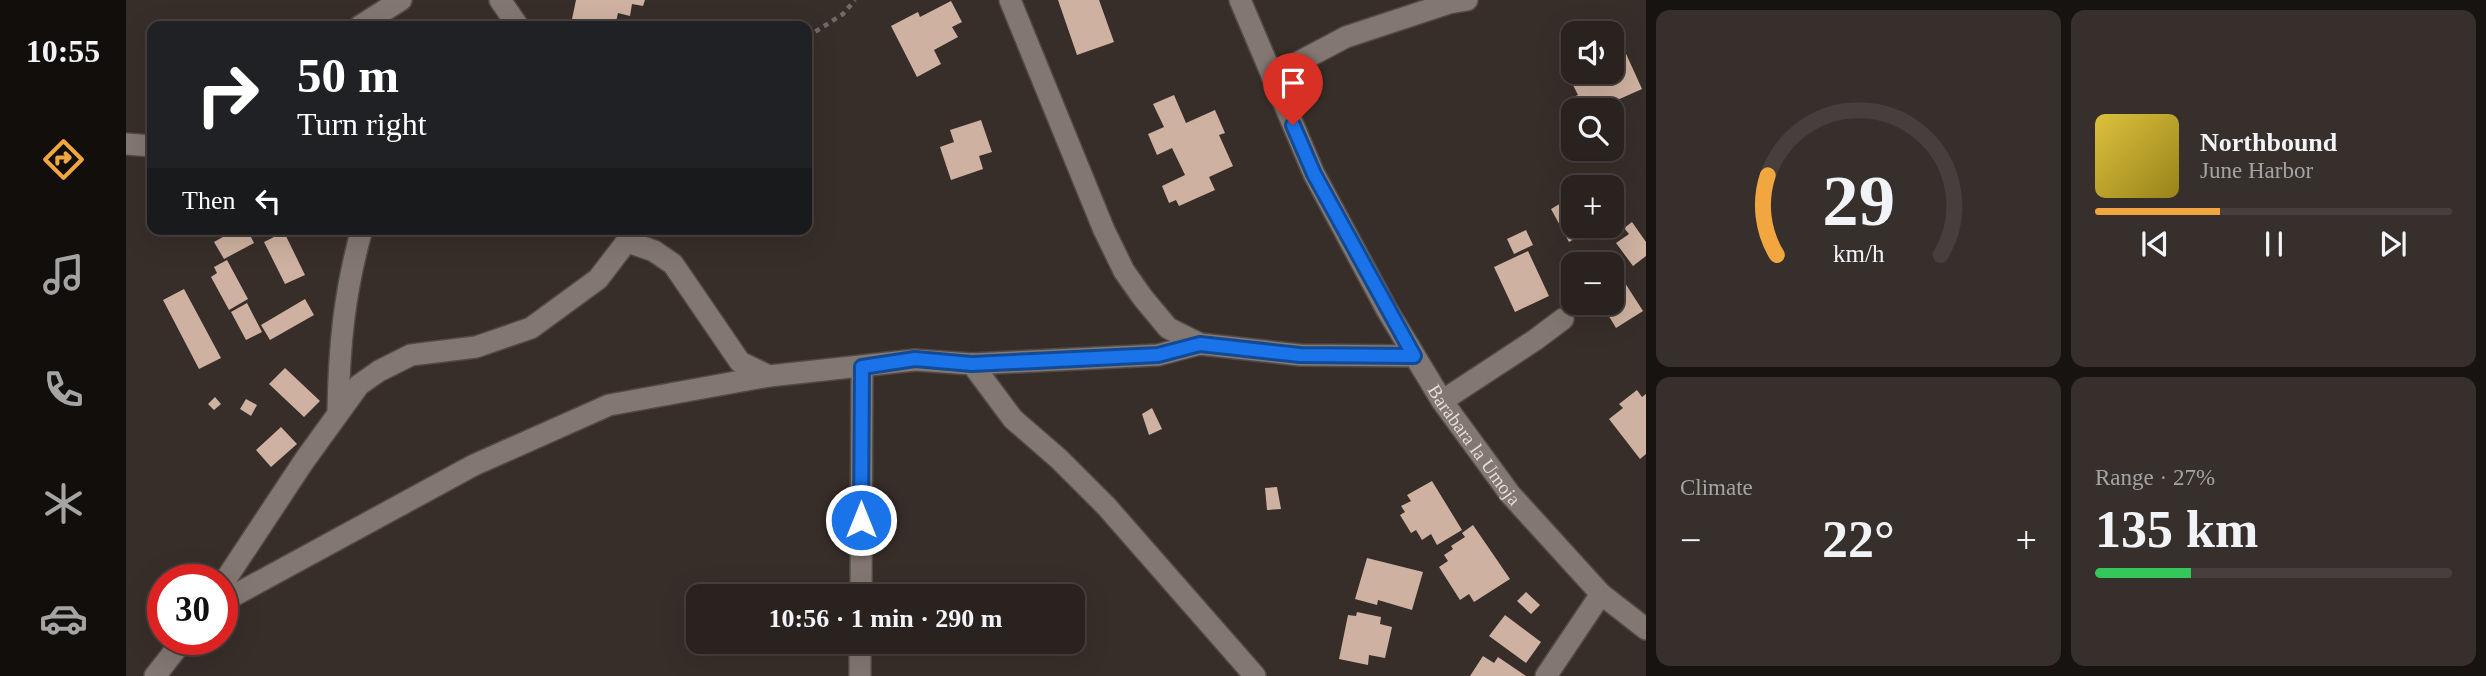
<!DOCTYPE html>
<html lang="en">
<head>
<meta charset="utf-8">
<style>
  :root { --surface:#2a221f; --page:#362f2c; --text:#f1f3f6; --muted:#a5a4a4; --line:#463f3d; --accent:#f1a63f }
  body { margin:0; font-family:"Times New Roman",serif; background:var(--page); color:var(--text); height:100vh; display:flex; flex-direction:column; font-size:26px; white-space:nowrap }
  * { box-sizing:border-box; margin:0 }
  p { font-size:23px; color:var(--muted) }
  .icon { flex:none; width:38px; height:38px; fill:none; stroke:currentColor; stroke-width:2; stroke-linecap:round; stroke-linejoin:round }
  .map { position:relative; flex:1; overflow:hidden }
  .drawer { display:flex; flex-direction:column; gap:10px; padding:10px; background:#171311; width:840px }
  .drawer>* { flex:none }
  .banner { position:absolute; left:21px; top:21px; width:665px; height:214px; border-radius:14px; box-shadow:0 7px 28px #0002,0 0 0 2px var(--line); background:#202124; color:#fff; overflow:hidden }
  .buttons { position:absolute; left:1435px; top:21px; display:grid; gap:14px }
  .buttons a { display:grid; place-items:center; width:63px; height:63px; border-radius:14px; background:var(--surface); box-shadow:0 7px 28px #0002,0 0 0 2px var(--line); font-size:35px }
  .speed { position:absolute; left:21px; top:564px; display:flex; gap:14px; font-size:35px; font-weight:700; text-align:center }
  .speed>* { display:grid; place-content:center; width:91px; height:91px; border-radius:50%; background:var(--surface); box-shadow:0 7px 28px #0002,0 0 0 2px var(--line); line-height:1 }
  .speed .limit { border:10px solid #d22; background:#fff; color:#111 }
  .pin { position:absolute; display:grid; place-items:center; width:60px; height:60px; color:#fff; margin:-72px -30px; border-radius:50% 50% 50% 0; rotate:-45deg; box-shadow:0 0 7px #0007 }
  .pin .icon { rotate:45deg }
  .me { position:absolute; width:77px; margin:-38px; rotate:0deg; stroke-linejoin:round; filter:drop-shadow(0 0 5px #0008) }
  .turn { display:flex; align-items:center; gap:24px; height:147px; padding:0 35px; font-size:32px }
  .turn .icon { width:91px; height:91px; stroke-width:2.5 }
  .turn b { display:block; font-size:49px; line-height:60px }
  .then { display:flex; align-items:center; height:66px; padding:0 35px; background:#0003; gap:14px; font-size:26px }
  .big { font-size:52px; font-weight:700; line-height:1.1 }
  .drawer .widget { flex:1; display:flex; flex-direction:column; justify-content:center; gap:10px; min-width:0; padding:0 24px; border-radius:14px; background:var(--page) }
  .drawer .dial { align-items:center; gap:0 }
  .dial svg { height:182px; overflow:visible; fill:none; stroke:var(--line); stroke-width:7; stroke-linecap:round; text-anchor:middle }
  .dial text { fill:var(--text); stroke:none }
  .song { display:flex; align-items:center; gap:21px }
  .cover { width:84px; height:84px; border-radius:10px; background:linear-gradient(135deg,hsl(50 70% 55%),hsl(50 70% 35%)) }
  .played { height:7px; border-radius:4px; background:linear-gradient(90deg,var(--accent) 35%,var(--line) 35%) }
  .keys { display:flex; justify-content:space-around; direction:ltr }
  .heat { display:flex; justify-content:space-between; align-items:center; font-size:38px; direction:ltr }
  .charge { height:10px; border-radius:5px; background:linear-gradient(90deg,#34c759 27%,var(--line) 0) }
  .drawer .tiles { flex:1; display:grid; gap:10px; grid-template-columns:repeat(2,1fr) }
  .trip { position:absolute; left:560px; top:584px; width:399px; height:70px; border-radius:14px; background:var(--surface); box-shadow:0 7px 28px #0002,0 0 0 2px var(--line); font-weight:700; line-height:70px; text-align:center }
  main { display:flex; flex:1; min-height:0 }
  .dock { display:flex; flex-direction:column; width:126px; justify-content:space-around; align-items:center; background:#110e0c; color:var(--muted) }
  .dock .icon { width:49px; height:49px }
  .dock .current { color:var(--accent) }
  .dock b { font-size:32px; color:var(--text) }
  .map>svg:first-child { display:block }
  .building { fill:#ceb1a0 }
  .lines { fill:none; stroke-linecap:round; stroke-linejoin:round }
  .minor-casing { stroke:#524a45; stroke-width:24 }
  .path { stroke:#726965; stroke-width:4.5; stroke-dasharray:5 5; stroke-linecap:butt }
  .minor { stroke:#837871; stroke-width:21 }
  .route-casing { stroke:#114b97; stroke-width:18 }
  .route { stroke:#1a73e8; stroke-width:12 }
  .labels { text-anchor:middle; stroke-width:7; stroke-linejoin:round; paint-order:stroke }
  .street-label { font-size:19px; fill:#e3ddd9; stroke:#1c1815 }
</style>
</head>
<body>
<main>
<nav class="dock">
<b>10:55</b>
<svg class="icon current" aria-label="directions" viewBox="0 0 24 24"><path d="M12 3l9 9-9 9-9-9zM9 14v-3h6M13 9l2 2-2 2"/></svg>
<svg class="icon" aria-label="music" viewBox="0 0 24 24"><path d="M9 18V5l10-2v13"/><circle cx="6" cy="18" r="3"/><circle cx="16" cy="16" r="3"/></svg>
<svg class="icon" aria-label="phone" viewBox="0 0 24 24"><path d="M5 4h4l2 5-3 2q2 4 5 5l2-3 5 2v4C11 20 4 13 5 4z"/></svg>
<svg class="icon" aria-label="climate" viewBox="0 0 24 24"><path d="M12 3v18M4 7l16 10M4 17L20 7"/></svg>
<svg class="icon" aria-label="car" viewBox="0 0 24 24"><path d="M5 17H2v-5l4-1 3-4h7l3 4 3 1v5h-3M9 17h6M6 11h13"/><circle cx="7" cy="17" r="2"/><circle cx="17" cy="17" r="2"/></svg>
</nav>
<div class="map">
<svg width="1520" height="676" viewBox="0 0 1520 676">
  <rect width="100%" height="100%" fill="#382e29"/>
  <!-- building -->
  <path class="building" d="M450,0H519L517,6L506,4L504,16L492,13L489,26H478L446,19Z
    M932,0H973L988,42L951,55Z
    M825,1L836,22L826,27L832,37L808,50L815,64L791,77L765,26L792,12L794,17Z
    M1492,36L1516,89L1469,110H1447V117L1440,100L1452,95L1444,79L1460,72H1486V39Z
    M1048,95L1060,123L1089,110L1099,133L1093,135L1107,166L1083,177L1089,190L1053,206L1050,200L1043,203L1036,186L1059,175L1046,148L1031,155L1022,134L1038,127L1027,104Z
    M855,120L866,152L853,156L857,169L825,180L814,147L828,142L824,130Z
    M1447,196V226H1465L1467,228L1443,242L1425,209Z
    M1506,222L1520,242V256L1507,266L1490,243L1503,234L1498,228Z
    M111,229H121L128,243L98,259L88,242Z
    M1400,230L1407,245L1388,254L1381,239Z
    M158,232L179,275L159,284L138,242Z
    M1402,251L1423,296L1389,312L1368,267Z
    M101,260L122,299L103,310L85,277L91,273L88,267Z
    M1499,283L1517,311L1490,328L1475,303H1486V291Z
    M58,289L95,358L73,369L37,300Z
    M179,299L188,315L144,340L135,325Z
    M121,303L136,332L120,340L105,312Z
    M159,368L194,401L178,417L143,384Z
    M1511,390L1516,397L1520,394V454L1514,459L1483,419L1497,408L1493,404Z
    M89,397L95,404L88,410L82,404Z
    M120,399L131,405L125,416L114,409Z
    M1026,408L1036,429L1023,435L1016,414Z
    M155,427L171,444L145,467L130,450Z
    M1306,481L1336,530L1311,545L1305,534L1296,540L1290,530L1285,533L1274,515L1279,512L1275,506L1285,501L1281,495Z
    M1151,487L1155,509L1141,510L1139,488Z
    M1347,525L1384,579L1348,602L1343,594L1334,600L1313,567L1322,561L1318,555L1327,549L1325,546L1339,537L1336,533Z
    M1241,558L1297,572L1286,610L1252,600L1251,605L1229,599Z
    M1400,592L1414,605L1405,614L1391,601Z
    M1231,612L1255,617L1254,624L1266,627L1259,658L1243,655L1242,665L1213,659L1222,615L1230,616Z
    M1379,615L1415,642L1400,663L1363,636Z
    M1357,656L1368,663L1372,657L1400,676H1344Z"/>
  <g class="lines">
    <defs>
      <g id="minor">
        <path d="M374,0L392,26"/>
        <path d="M884,0L978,230L998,271L1017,298L1042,328L1074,344L1174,355L1288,356"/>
        <path id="s1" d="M1114,0L1188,174L1261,310L1316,401L1384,494L1475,594L1520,629"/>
        <path d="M234,26L275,0"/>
        <path d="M1146,76L1220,37L1323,3L1341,0"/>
        <path d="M0,144L26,146"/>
        <path d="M502,242L528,251L547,264L614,362L643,376L789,360L846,364L887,419L933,459L981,507L1129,676"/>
        <path d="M846,364L1032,355L1074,344"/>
        <path d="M1316,401L1409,340L1437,319"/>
        <path d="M212,413C213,348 218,293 236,229"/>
        <path d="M96,585L178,461L233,385L253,371L285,355L350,347L405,328L472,279L508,232"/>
        <path d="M735,597L736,367"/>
        <path d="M96,602L348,465L483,405L643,376"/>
        <path d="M29,676L58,639"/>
        <path d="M734,676V642"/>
        <path d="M1420,676L1475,594"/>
      </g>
    </defs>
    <!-- minor casing -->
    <use href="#minor" class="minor-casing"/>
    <!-- path -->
    <path class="path" d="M681,37L717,14L729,0"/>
    <!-- minor -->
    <use href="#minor" class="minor"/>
  </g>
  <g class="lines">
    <defs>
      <path id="route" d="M735,520L736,367L789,359L846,364L1032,355L1074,344L1174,355L1288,356L1188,174L1167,125"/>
    </defs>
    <!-- route casing -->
    <use href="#route" class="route-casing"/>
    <!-- route -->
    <use href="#route" class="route"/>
  </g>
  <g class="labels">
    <!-- street labels -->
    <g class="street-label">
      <text dy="7" stroke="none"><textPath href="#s1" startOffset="504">Barabara la Umoja</textPath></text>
    </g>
  </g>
</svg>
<div class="buttons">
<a><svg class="icon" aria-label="sound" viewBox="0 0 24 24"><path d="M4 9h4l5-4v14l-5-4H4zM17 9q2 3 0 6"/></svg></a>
<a><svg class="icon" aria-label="search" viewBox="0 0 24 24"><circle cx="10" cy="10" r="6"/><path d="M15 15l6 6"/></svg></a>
<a>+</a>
<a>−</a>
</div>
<div class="speed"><div class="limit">30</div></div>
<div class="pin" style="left:1167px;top:125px;background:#d93025"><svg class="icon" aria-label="arrive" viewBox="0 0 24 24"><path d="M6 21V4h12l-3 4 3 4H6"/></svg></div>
<svg class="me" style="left:735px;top:520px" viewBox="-20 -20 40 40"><circle r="17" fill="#1a73e8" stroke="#fff" stroke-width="3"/><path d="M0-11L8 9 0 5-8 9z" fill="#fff"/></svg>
<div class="trip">10:56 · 1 min · 290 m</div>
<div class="banner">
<div class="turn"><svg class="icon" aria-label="right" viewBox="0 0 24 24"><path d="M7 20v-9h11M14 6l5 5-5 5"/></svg><div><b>50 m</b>Turn right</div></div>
<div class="then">Then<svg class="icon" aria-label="left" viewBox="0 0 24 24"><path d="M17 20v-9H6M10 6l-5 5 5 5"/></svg></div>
</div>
</div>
<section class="drawer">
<div class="tiles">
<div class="widget dial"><svg viewBox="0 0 100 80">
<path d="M14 69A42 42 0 1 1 86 69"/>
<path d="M14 69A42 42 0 0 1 10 34" stroke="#f1a63f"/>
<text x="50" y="56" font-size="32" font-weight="700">29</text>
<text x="50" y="72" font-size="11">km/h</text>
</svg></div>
<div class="widget">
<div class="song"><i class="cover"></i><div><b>Northbound</b><p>June Harbor</p></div></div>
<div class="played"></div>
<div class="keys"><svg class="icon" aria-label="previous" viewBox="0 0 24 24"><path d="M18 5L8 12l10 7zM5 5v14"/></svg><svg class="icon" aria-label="pause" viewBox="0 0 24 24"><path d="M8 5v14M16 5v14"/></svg><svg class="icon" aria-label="next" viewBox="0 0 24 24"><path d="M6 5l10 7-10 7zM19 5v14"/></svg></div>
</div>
<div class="widget"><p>Climate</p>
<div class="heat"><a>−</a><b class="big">22°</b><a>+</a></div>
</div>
<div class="widget"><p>Range · 27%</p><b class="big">135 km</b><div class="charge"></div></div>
</div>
</section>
</main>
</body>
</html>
